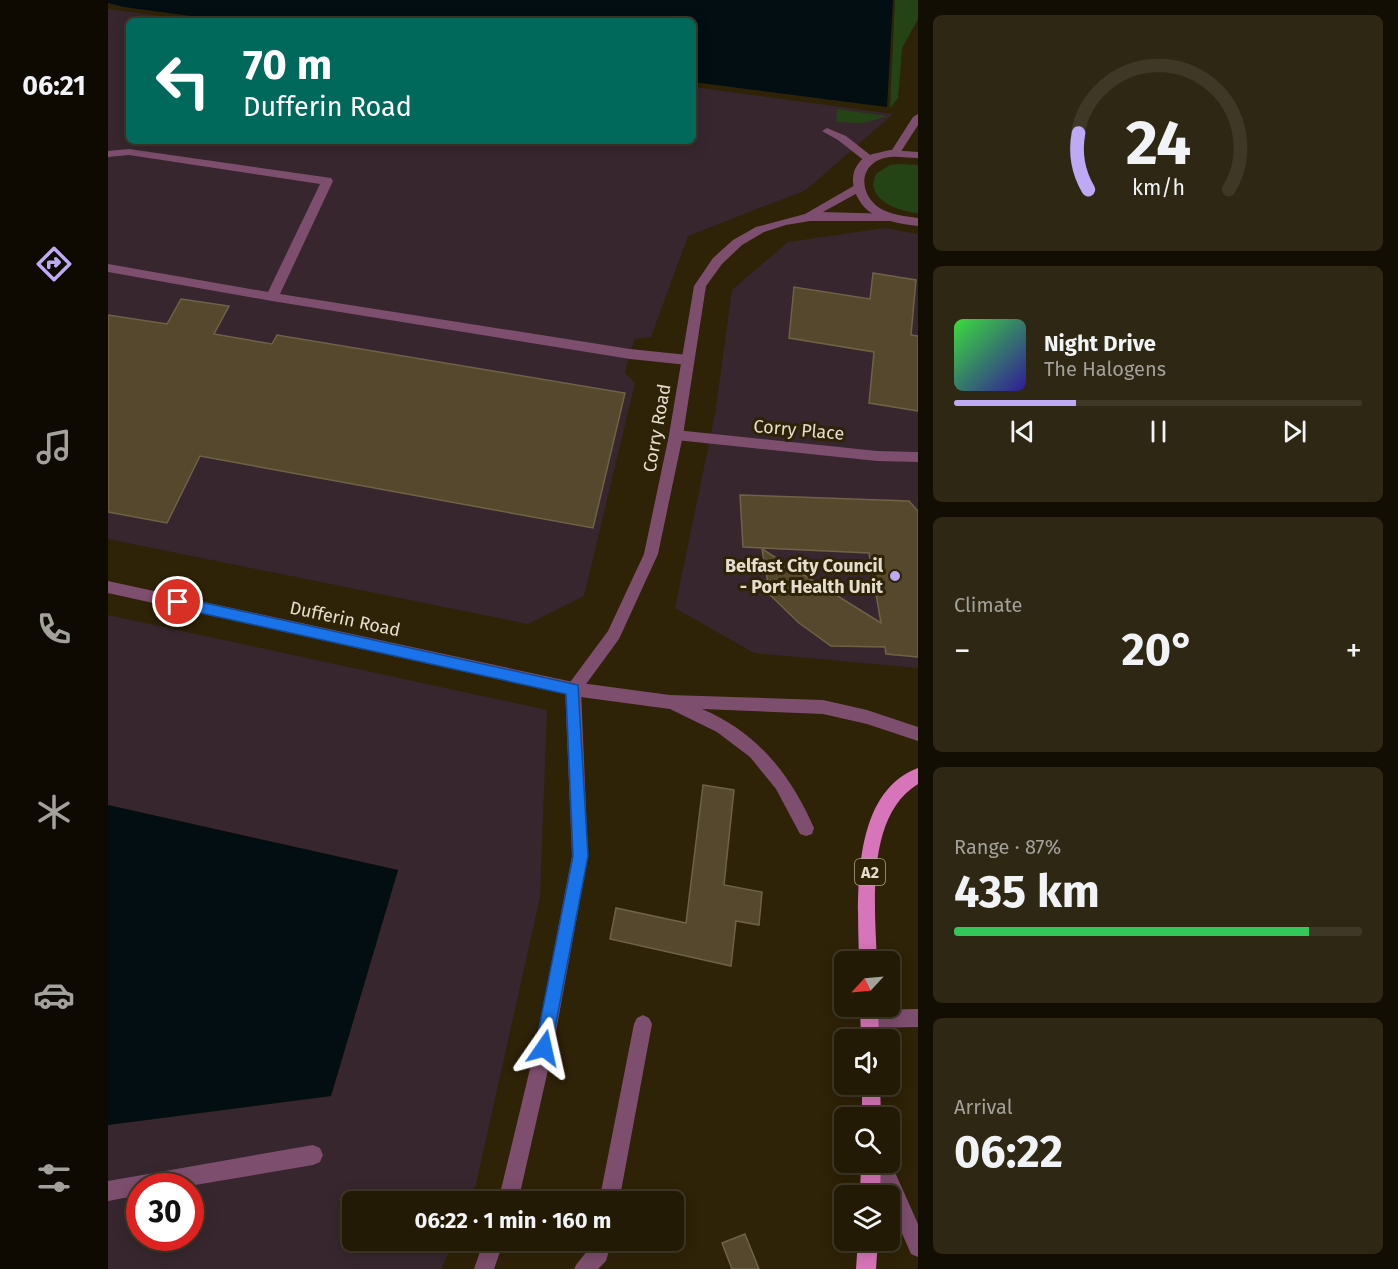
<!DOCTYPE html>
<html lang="en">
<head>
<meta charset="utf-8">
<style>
  :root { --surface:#221a05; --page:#2e2713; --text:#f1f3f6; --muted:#a2a19a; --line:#3f3827; --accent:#bea9f5 }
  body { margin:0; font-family:"Fira Sans",sans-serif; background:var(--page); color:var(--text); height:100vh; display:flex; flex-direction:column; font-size:22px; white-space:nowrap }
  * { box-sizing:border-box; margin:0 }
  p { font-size:20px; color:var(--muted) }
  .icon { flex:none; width:33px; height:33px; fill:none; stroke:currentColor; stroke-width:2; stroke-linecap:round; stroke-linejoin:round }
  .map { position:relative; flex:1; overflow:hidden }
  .drawer { display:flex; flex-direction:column; gap:15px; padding:15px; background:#130e03; width:480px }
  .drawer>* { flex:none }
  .banner { position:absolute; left:18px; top:18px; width:570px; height:126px; border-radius:9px; box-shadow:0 3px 15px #0003,0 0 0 2px var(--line); background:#00695c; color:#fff; overflow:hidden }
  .needle { width:39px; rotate:244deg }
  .tools { position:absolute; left:726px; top:951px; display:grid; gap:12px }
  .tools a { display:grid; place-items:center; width:66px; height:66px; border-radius:9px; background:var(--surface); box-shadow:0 3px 15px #0003,0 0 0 2px var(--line); font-size:30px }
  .speed { position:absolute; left:18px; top:1173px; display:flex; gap:12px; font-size:30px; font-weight:700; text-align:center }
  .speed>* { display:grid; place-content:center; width:78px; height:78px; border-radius:50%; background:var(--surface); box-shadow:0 3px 15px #0003,0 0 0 2px var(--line); line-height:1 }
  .speed .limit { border:9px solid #d22; background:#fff; color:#111 }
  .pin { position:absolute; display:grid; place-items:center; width:51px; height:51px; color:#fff; margin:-26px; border:3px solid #fff; border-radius:50%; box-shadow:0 2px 6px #0007 }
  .me { position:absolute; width:66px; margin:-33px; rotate:11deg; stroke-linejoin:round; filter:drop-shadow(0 0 4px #0008) }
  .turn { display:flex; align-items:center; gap:21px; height:126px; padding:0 18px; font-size:27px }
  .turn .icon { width:78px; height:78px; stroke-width:2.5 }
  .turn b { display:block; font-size:42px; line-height:51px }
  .big { font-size:45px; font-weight:700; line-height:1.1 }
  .drawer .card { flex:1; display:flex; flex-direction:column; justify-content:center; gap:9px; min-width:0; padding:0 21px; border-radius:9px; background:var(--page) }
  .drawer .dial { align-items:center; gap:0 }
  .dial svg { height:156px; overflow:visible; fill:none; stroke:var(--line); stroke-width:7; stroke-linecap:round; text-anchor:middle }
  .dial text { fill:var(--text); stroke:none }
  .song { display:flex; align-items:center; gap:18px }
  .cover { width:72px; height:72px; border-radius:9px; background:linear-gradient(135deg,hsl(120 70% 55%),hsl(250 70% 35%)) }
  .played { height:6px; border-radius:3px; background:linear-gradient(90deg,var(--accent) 30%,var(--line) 30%) }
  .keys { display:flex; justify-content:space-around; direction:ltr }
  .heat { display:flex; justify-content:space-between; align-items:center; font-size:33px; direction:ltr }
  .charge { height:9px; border-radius:4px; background:linear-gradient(90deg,#34c759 87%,var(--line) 0) }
  .trip { position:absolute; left:234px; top:1191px; width:342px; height:60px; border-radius:9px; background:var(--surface); box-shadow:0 3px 15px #0003,0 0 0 2px var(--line); font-weight:700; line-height:60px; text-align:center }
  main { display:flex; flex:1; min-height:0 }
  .tab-bar { display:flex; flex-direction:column; width:108px; justify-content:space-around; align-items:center; background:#0e0a02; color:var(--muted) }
  .tab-bar .icon { width:42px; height:42px }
  .tab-bar .on { color:var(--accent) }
  .tab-bar b { font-size:27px; color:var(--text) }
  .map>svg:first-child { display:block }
  .industrial { fill:#37262e; fill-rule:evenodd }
  .green { fill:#254416 }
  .water { fill:#020e12 }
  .building { fill:#55482d; stroke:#6f6247; stroke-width:1.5 }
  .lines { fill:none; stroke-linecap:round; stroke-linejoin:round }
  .service { fill:#7e4e6e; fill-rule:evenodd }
  .minor { fill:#7e4e6e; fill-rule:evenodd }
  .tertiary { fill:#7e4e6e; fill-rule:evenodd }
  .primary { fill:#d874b9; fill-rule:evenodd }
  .route { fill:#1a73e8; stroke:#114b97; stroke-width:1.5 }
  .poi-dot { fill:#bea9f5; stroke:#2e2207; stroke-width:2 }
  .labels { text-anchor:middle; stroke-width:6; stroke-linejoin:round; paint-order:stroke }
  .shield { fill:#2e2207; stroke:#aea692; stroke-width:1.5 }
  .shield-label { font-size:16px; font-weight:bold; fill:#e5dece }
  .street-label { font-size:18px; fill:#e5dece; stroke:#2e2207 }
  .poi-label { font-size:18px; font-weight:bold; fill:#e5dece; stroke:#2e2207; text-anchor:end }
</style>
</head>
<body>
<main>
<nav class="tab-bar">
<b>06:21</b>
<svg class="icon on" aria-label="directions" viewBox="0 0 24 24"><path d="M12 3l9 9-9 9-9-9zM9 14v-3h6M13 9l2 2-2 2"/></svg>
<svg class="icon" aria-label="music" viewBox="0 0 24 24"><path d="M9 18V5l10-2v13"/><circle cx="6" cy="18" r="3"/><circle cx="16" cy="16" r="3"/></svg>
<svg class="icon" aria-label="phone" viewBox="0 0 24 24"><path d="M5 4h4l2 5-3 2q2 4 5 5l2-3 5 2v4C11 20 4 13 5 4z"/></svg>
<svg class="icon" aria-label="climate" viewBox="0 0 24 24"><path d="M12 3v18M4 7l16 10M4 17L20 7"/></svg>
<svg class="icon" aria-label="car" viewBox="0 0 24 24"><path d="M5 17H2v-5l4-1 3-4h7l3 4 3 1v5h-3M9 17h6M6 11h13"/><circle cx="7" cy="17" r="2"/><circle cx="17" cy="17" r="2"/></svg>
<svg class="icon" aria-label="filters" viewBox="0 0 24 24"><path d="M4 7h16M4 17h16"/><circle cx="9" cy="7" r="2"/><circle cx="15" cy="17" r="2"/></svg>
</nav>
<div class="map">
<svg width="810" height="1269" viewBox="0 0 810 1269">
  <rect width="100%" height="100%" fill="#2e2207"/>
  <!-- industrial -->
  <path class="industrial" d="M0,9L91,21H21V141H585V87L785,114L698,190L580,236L543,337L527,339L521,356L517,373L527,383L476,596L420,624L0,539Z
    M777,228L810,234V668L646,653L567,608L607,414L624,290L680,242Z
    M0,615L439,710L432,897L368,1184L361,1201L244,1202V1240L346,1241L333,1269H0V1125L223,1096L290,870L0,805ZM32,1186H82V1238H32Z"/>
  <!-- green -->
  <path class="green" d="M787,0H810V19L794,48L790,98L782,108Z
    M729,109L779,116L756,123L728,122Z
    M792,164L810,165V213C791,212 754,198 769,173L782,165Z"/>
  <!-- water -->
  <path class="water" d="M0,0H785L779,107L585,82V21H120L16,7L0,3Z
    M0,805L290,870L223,1096L0,1125Z"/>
  <!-- building -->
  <path class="building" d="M765,273L808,280L803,335L810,336V411L761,403L766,352L681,338L686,287L762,299Z
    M73,299L121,306L106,334L164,344L169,335L517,393L485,528L92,456L59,523L0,512V315L59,324Z
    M632,495L801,501L810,511V657L778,654L777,647L723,646L691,623L662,595L654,549L773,623L761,553L635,547Z
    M595,785L626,790L616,885L654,892L651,925L628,921L623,966L502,939L508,908L578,923Z
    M637,1234L651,1269H624L614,1243Z"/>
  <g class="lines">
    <!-- service -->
    <path class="service" d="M810,114V125L792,153L791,155H783L782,153L805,117Z
      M719,128L738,136L766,158V162H758L730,140L714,131Z
      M21,149L223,178L225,181L172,294L522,349L580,355L586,360L580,365L522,359L164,301L0,272V264L160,292L212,184L21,155L0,157V151Z
      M568,430L769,451L810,452V462L769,461L568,440L561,435Z
      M0,581L465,682L562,695L715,700L759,710L810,727V741L759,724L715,714L594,709C649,732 683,775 706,828L704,834L698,836L692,834L668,789L642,757L609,732L562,709L465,696L0,593Z
      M810,1009V1027L762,1028L756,1025L753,1019L756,1013L762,1010Z
      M205,1145L212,1148L215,1155L212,1162L205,1165L81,1186H32V1195L0,1201V1181Z"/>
    <!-- minor -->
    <path class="minor" d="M749,184L755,188L753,191L715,212L785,214L789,215V221H702L678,225L656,232L634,245L614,264L598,286L575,435L550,554L511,639L473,691L480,856L445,1048L410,1202H390L427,1048L464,856L457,689L500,631L536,554L561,435L586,286L605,258L625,240L648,227L697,214Z
      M535,1015L541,1018L544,1024L511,1202H491L526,1024L529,1018Z
      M376,1240H396L386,1269H366Z
      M484,1240H504L498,1261L490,1269H466C471,1258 481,1253 484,1240Z"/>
    <!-- tertiary -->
    <path class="tertiary" d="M782,150L810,152V158C801,158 791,156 782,157C753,160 748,190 770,207C782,215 796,216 810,218V226C794,224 780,222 765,214C745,202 735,170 759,156C766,153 775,152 782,150Z
      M782,1161L810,1224V1257L803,1254L782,1206V1196H777L763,1162Z"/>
    <!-- primary -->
    <path class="primary" d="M810,768V784C757,816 767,907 769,962H751C750,901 741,794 810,768Z
      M752,1006H770L771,1040H753Z
      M754,1084H772L773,1118H754Z
      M753,1162H773L772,1196H752Z
      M750,1240H770L768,1269H748Z"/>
  </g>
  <!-- route -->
  <path class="route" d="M70,597L470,685L480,856L442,1054L436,1056L430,1054L427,1048L465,856L458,694L70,608L63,602Z"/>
  <!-- markers -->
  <circle class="poi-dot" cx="787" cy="576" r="6"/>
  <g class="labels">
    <!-- shield labels -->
    <rect class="shield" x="747" y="859" width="30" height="26" rx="4.5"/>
    <g class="shield-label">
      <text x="762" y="878">A2</text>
    </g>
    <!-- street labels -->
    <g class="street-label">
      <text transform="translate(549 428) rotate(-80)" y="6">Corry Road</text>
      <text transform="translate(691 430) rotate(5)" y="6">Corry Place</text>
      <text transform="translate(237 619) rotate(12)" y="6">Dufferin Road</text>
    </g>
    <!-- poi labels -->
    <g class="poi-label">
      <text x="775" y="572">Belfast City Council<tspan x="775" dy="21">- Port Health Unit</tspan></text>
    </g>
  </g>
</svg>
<div class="tools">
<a><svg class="needle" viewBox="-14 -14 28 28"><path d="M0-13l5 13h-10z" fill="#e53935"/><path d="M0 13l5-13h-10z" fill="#a2a19a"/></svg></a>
<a><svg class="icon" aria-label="sound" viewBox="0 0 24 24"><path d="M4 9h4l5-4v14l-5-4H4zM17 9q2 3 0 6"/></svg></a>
<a><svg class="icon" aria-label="search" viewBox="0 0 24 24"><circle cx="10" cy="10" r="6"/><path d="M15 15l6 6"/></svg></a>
<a><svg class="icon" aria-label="layers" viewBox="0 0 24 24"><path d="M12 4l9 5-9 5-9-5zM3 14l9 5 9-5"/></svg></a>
</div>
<div class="speed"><div class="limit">30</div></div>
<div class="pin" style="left:70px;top:602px;background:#d93025"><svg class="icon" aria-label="arrive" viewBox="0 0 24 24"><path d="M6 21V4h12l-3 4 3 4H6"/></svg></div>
<svg class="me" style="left:436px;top:1048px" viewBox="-20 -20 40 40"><path d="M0-17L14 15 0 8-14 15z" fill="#1a73e8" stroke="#fff" stroke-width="4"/></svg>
<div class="trip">06:22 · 1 min · 160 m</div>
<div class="banner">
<div class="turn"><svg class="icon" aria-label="left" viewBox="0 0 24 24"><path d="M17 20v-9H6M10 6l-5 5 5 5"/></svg><div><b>70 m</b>Dufferin Road</div></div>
</div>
</div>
<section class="drawer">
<div class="card dial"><svg viewBox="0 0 100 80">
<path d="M14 69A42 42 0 1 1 86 69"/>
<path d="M14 69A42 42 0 0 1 9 40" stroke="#bea9f5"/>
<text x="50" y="56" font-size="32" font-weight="700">24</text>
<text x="50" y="72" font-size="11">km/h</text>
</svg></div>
<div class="card">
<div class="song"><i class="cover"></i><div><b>Night Drive</b><p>The Halogens</p></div></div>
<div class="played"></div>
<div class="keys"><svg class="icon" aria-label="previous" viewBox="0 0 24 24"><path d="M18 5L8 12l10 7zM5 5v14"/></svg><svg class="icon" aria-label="pause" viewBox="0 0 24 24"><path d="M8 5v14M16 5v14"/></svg><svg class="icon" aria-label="next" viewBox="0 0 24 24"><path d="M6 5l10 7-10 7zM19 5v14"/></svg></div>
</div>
<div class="card"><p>Climate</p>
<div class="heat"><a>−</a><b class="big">20°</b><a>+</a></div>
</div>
<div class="card"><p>Range · 87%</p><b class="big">435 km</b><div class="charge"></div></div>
<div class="card"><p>Arrival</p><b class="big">06:22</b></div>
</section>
</main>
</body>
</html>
